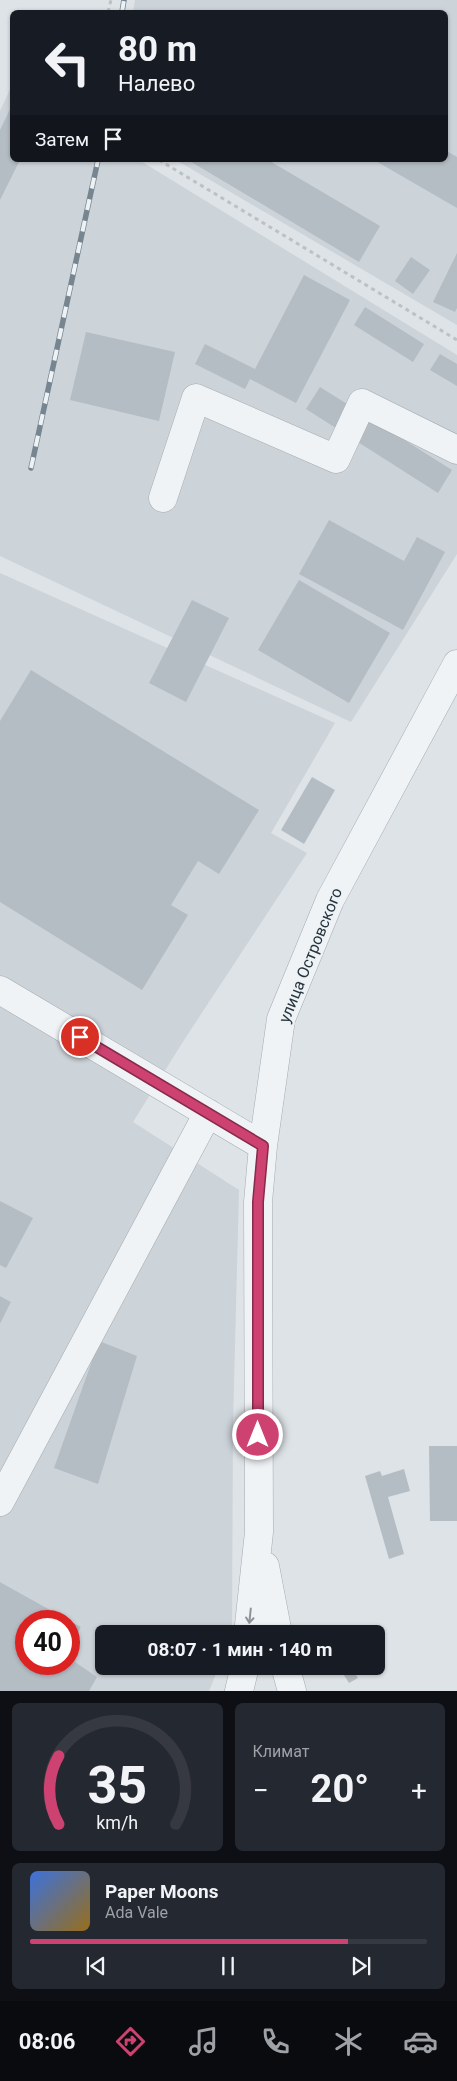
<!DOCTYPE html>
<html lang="ru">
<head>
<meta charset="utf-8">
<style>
  :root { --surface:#171b24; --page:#242831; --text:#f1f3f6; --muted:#9ea1a6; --line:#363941; --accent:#cd4270 }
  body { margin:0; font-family:Roboto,sans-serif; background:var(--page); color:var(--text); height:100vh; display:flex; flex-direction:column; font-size:19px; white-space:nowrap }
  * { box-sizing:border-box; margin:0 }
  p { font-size:16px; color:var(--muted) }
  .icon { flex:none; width:28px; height:28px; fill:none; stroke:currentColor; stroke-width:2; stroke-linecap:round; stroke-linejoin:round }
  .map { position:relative; height:1691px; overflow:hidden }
  .details { display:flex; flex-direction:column; gap:12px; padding:12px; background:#0d0f14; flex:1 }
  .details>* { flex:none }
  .guide { position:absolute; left:10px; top:10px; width:438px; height:152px; border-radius:8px; box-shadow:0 1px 4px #0004; background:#171b24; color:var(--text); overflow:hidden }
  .speed { position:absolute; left:15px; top:1610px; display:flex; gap:10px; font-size:25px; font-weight:700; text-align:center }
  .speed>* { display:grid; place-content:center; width:65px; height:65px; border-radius:50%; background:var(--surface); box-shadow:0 1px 4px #0004; line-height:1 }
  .speed .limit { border:8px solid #d22; background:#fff; color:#111 }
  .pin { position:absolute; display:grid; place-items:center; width:42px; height:42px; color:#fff; margin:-21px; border:2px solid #fff; border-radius:50%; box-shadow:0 1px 5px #0007 }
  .me { position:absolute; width:55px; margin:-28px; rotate:0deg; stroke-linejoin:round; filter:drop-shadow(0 0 4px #0008) }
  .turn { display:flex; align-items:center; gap:18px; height:105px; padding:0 25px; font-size:22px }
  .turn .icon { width:65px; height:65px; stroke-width:2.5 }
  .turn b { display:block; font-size:35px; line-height:42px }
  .then { display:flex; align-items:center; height:48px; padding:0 25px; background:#0003; gap:10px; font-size:19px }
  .big { font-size:38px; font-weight:700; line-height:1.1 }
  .details .tile { flex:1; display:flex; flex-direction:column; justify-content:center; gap:8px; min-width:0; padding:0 18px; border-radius:8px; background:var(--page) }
  .details .dial { align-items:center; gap:0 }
  .dial svg { height:130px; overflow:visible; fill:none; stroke:var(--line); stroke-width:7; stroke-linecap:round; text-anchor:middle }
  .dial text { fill:var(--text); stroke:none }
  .song { display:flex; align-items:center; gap:15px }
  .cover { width:60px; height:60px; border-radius:8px; background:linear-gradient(135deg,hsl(220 70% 55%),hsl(40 70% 35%)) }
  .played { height:5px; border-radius:2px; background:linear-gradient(90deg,var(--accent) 80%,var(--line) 80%) }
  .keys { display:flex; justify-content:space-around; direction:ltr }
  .heat { display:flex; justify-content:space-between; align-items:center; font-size:28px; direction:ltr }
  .details .tiles { flex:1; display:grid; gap:12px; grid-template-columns:1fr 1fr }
  .tile:last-child { grid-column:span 2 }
  .trip { position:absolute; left:95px; top:1625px; width:290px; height:50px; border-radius:8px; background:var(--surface); box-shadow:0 1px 4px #0004; font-weight:700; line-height:50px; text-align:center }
  .dock { display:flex; height:80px; justify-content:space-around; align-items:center; background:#090b0e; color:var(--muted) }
  .dock .icon { width:35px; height:35px }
  .dock .selected { color:var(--accent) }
  .dock b { font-size:22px; color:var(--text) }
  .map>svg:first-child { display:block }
  .built { fill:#ccd3d9 }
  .building { fill:#b5bdc4 }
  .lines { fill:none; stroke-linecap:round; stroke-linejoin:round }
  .minor-casing { stroke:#a3abb1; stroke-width:29 }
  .path { stroke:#bcc1c6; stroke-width:3; stroke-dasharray:4 4; stroke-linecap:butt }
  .minor { stroke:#f0f3f6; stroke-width:28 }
  .rail-casing { stroke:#778591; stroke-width:5.5 }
  .rail { stroke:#edf2f5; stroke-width:4; stroke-dasharray:11; stroke-linecap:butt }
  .oneway { stroke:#8c949a }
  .route-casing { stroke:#852b49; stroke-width:12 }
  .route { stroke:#cd4270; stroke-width:9 }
  .labels { text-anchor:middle; stroke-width:4.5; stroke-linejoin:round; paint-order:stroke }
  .street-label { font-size:16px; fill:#27343e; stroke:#edf2f5 }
</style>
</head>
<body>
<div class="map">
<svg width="457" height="1691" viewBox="0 0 457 1691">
  <rect width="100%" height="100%" fill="#dee3e7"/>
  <!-- built -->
  <path class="built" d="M135,0H457V325L176,160H445V12H133Z
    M12,85V160H139L457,355V554L351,722L0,556V111Z
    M0,573L335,723L271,833L307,853L184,1040L133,1122L239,1190L233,1423L232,1631L231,1634H104V1666H219L209,1691H45L61,1664H69V1649L81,1627L0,1582V1324L11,1302L0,1296Z"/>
  <!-- building -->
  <path class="building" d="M12,105V160H20L0,200V130Z
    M445,150L457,157V208L374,160H445Z
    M188,160H268L380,226L359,262Z
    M457,253V308L455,312L433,302Z
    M411,257L430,270L413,294L395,281Z
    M304,275L350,300L296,403L250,379L245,389L195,364L205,344L255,369Z
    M365,307L424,344L413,362L354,325Z
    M86,332L175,352L159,421L70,400Z
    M440,354L457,364V386L430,370Z
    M320,387L452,470L438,493L306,409Z
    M329,520L404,561L417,537L445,552L403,630L299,574Z
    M299,580L390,633L349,703L258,650Z
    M192,600L229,618L186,702L149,683Z
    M31,670L259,810L219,874L198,861L171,905L188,915L142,990L0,902V721Z
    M312,777L335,790L304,844L281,830Z
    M0,1201L33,1218L6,1268L0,1265Z
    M0,1296L11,1302L0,1324Z
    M99,1341L137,1356L98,1484L54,1468Z
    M429,1446H457V1521H430Z
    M404,1469L410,1491L388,1497L404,1554L389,1559L365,1476L380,1471L382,1476Z
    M0,1582L81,1627L69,1649V1621H26V1664H69V1658L97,1677L89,1691H0Z
    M338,1666H350L358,1678L349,1683Z"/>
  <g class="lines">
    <defs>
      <path id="minor" d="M163,498L196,398L336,459L362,403L457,450
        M0,990L263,1146
        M0,1502L208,1113
        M265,1566L278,1634
        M248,1634L259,1532L258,1202L263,1146L281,1019L330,900L457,664
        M285,1666L292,1691
        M239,1691L245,1666"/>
    </defs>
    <!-- minor casing -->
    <use href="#minor" class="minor-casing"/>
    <!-- path -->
    <path class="path" d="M108,12L111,0
      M159,160L457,340"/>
    <!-- minor -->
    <use href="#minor" class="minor"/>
    <defs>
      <path id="rail" d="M122,12L124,0
        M31,468L98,160"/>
    </defs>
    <!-- rail casing -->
    <use href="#rail" class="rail-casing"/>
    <!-- rail -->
    <use href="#rail" class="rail"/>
  </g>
  <!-- one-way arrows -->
  <defs><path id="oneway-shaft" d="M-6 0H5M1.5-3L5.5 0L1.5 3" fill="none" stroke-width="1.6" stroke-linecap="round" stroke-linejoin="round" transform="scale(1.25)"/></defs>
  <use class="oneway" href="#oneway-shaft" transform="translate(250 1616) rotate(96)"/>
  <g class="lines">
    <defs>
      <path id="route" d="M80,1037L263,1146L258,1202V1435"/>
    </defs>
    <!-- route casing -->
    <use href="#route" class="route-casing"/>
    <!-- route -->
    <use href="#route" class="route"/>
  </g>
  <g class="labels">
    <!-- street labels -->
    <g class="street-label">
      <text transform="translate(310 955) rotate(-68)" y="6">улица Островского</text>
    </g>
  </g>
</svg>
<div class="speed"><div class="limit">40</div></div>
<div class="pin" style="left:80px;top:1037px;background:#d93025"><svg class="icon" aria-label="arrive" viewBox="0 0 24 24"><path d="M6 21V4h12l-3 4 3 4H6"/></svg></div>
<svg class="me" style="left:258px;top:1435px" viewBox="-20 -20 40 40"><circle r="17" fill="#cd4270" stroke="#fff" stroke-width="3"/><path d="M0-11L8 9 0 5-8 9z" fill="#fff"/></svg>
<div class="trip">08:07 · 1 мин · 140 m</div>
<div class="guide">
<div class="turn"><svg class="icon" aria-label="left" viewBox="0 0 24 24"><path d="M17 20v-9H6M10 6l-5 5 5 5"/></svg><div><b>80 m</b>Налево</div></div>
<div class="then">Затем<svg class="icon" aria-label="arrive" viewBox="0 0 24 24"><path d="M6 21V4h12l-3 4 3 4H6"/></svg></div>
</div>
</div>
<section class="details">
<div class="tiles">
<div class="tile dial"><svg viewBox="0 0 100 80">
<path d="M14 69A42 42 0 1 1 86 69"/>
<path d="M14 69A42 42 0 0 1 14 27" stroke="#cd4270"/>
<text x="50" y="56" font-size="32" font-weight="700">35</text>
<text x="50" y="72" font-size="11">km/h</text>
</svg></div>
<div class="tile"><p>Климат</p>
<div class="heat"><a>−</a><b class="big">20°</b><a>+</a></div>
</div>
<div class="tile">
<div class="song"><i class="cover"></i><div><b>Paper Moons</b><p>Ada Vale</p></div></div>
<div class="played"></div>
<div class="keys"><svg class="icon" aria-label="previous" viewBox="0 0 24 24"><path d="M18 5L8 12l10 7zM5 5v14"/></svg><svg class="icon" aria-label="pause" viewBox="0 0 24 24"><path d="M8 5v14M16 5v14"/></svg><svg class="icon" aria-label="next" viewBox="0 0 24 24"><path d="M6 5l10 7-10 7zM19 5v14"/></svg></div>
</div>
</div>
</section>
<nav class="dock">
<b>08:06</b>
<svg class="icon selected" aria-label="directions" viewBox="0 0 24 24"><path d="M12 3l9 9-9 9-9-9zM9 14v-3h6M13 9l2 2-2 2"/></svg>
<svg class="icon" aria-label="music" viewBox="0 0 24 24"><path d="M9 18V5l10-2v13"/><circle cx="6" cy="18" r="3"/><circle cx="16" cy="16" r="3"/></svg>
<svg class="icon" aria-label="phone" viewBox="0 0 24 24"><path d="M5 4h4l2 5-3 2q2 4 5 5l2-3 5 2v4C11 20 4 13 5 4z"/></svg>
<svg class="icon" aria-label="climate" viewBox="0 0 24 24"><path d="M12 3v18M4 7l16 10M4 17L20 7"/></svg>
<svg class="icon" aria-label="car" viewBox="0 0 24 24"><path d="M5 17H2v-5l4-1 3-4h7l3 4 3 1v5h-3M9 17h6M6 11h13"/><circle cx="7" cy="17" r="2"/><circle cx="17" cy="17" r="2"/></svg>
</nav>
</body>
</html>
